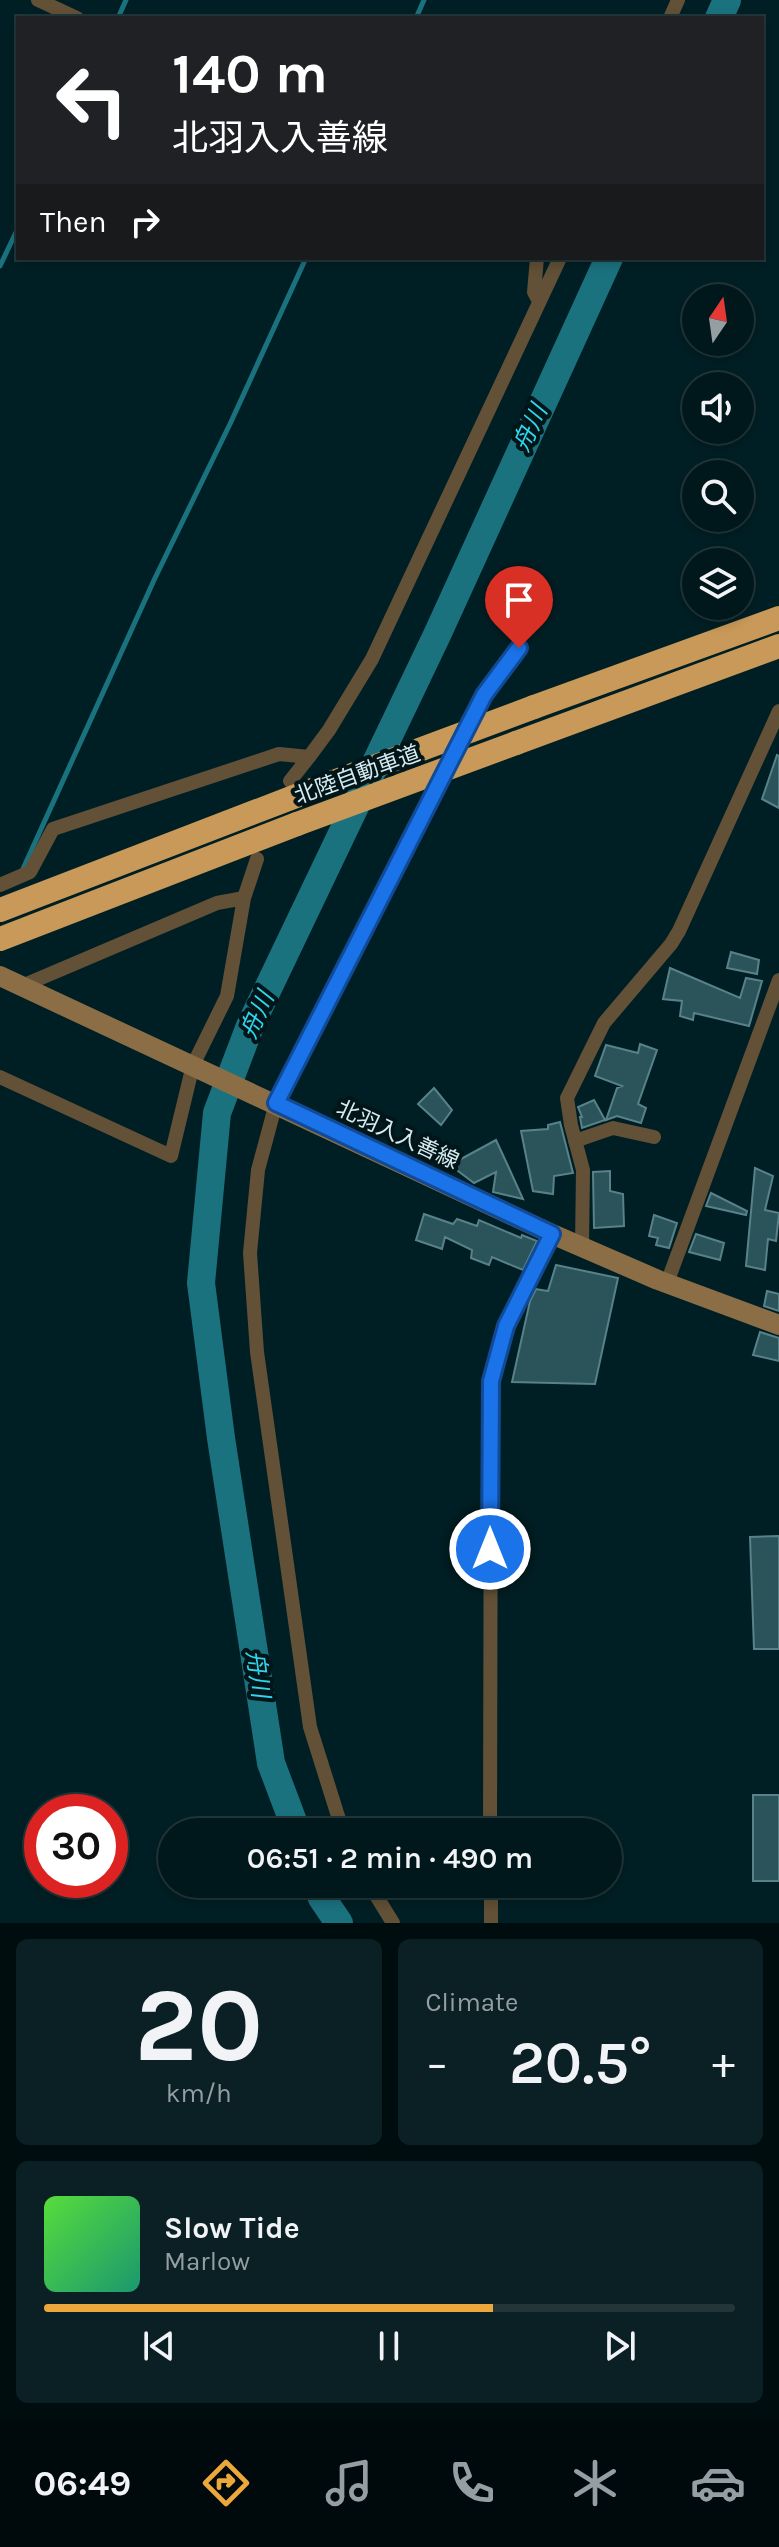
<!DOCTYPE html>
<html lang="en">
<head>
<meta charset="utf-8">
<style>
  :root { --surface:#00171b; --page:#0a2024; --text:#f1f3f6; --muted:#959fa3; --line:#22363a; --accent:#eda83b }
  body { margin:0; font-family:Karla,"Noto Sans JP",sans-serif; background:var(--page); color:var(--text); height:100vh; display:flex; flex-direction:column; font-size:30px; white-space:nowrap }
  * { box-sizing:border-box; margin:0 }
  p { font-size:26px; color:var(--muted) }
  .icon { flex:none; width:44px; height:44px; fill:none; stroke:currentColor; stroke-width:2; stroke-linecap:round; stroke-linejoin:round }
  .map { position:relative; height:1923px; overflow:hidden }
  .drawer { display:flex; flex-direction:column; gap:16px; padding:16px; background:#000d0f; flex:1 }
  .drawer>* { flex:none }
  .banner { position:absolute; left:16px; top:16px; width:748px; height:244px; border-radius:0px; box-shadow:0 4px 12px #0003,0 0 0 2px var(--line); background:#202124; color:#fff; overflow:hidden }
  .needle { width:52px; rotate:13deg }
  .tools { position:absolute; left:682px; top:284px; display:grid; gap:16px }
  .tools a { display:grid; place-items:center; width:72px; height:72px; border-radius:50%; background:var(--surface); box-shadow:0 4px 12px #0003,0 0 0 2px var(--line); font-size:40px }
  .speed { position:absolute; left:24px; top:1794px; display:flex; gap:16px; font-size:40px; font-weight:700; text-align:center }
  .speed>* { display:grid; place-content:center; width:104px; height:104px; border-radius:50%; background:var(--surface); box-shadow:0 4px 12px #0003,0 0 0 2px var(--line); line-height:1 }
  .speed .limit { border:12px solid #d22; background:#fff; color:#111 }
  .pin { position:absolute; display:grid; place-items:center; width:68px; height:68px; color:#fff; margin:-82px -34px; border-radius:50% 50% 50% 0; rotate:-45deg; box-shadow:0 0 8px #0007 }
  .pin .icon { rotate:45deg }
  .me { position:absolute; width:88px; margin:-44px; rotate:0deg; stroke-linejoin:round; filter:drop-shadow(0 0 6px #0008) }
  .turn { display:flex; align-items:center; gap:28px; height:168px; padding:0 24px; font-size:36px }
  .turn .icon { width:104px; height:104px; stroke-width:2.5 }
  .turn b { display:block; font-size:56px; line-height:68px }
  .then { display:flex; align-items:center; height:76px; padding:0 24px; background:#0003; gap:16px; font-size:30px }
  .big { font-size:60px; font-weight:600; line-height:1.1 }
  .drawer .card { flex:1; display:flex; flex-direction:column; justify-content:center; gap:12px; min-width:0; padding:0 28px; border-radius:12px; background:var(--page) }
  .drawer .dial { align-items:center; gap:0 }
  .dial b { font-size:104px; line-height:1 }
  .song { display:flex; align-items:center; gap:24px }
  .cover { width:96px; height:96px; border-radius:12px; background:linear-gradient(135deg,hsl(110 70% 55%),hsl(160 70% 35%)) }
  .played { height:8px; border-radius:4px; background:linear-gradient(90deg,var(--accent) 65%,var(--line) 65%) }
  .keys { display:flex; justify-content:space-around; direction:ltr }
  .heat { display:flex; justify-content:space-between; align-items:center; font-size:44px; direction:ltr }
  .drawer .tiles { flex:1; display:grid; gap:16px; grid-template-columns:1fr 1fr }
  .card:last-child { grid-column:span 2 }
  .trip { position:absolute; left:158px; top:1818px; width:464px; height:80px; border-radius:40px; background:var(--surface); box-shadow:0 4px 12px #0003,0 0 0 2px var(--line); font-weight:600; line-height:80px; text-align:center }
  .dock { display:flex; height:128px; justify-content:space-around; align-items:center; background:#00090b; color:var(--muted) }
  .dock .icon { width:56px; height:56px }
  .dock .on { color:var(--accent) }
  .dock b { font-size:36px; color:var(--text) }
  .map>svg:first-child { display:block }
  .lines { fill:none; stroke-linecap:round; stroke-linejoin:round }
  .stream { stroke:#1b727f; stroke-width:5 }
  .river { stroke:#1b727f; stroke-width:28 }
  .building { fill:#2a545a; stroke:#58828a; stroke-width:2 }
  .minor { stroke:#625037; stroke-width:14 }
  .secondary { stroke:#8b6e45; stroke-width:20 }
  .motorway { stroke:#c89958; stroke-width:24 }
  .motorway-bridge { stroke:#c89958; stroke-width:24 }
  .route-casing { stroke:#114b97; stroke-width:20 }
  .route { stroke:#1a73e8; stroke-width:14 }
  .labels { text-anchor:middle; stroke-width:8; stroke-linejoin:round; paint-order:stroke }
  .street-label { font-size:22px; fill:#d6ecf0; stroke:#021519 }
  .water-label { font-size:24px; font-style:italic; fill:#2fd5ec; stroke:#021519 }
</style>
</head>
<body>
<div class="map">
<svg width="779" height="1923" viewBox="0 0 779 1923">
  <rect width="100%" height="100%" fill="#001f24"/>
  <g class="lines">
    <!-- stream -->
    <path class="stream" d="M118,18L126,0
      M416,18L424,0
      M0,266L18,228
      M22,871L155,578L230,424L306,258"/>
    <!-- river -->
    <path class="river" d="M719,18L727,0
      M297,1832L271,1763L221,1438L201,1283L217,1113L250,1026L437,635L609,258
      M316,1884L322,1898L339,1923"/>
  </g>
  <!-- building -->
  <path class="building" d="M777,755L779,756V808L762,799Z
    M731,952L759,960L757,974L727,968Z
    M670,968L740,998L746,978L762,981L749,1026L694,1013L693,1020L680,1016L682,1001L663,999Z
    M640,1044L657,1050L638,1104L646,1108L641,1123L617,1116L606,1120L617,1088L622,1086L595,1076L606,1045L638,1053Z
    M434,1088L452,1110L441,1125L418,1104Z
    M594,1100L605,1120L582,1128L580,1117H582L578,1107Z
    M560,1122L573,1173L554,1176L553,1194L533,1191L521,1131L548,1129V1125Z
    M496,1140L508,1166L523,1199L493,1192L496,1172L474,1183L450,1165Z
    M755,1168L773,1176L765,1210L779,1213L776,1241L768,1239L765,1270L746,1266Z
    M610,1171V1191L623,1194L624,1226L594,1228L593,1172Z
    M711,1193L747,1211L746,1215L706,1206Z
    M424,1214L453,1224L457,1219L477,1226L479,1220L521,1238L522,1235L537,1241L523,1270L492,1257L489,1265L471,1258L472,1250L445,1237L442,1249L416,1240Z
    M654,1215L677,1223L669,1248L656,1245L658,1238L649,1236Z
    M696,1234L724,1243L720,1260L689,1252Z
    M556,1265L618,1278L595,1384L512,1382L530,1301L536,1289L548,1291Z
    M767,1291L779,1294V1311L764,1306Z
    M760,1332L779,1338V1361L753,1355Z
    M779,1536V1649H754L750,1537Z
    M753,1795H779V1881H753Z"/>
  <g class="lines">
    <!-- minor -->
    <path class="minor" d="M38,0L77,18
      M670,18L678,0
      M537,258L534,292L539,301
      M309,757L329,730L372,659L560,258
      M0,885L30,872L53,829L279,754L309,757L290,781
      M22,986L217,903L244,898
      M0,1077L171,1156L193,1065L227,996L244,898L257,859
      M575,1141L613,1128L654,1137
      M582,1245L583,1170L571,1125L567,1098L604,1023L671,944L679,931L779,711
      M667,1283L779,980
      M343,1832L310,1727L257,1352L250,1253L258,1170L276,1103L484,695L519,648
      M490,1832L491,1381L506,1326L552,1234
      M369,1884L393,1923
      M491,1884V1923"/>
    <!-- secondary -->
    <path class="secondary" d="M0,976L552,1234L658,1280L779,1325"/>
    <!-- motorway -->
    <path class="motorway" d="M534,707L779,618
      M516,743L779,646
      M0,910L304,793
      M0,939L297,824"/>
    <!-- motorway-bridge -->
    <path class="motorway-bridge" d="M304,793L534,707
      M297,824L516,743"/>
  </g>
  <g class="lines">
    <defs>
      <path id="route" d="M490,1549L491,1381L506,1326L552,1234L276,1103L484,695L519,648"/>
    </defs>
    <!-- route casing -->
    <use href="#route" class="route-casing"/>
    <!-- route -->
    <use href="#route" class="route"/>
  </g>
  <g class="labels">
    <!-- street labels -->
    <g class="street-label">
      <text transform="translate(357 774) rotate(-20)" y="8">北陸自動車道</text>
      <text transform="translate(398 1134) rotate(25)" y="8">北羽入入善線</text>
    </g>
    <!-- water labels -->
    <g class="water-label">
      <text transform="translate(530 428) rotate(-65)" y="8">舟川</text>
      <text transform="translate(257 1015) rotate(-66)" y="8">舟川</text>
      <text transform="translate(258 1674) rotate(82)" y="8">舟川</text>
    </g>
  </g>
</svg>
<div class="tools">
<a><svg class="needle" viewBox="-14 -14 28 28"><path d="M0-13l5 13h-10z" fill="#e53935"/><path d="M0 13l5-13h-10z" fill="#959fa3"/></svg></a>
<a><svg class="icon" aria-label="sound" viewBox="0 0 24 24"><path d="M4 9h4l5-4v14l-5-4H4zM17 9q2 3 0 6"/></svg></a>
<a><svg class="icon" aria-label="search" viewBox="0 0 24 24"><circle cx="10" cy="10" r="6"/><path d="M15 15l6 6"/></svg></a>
<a><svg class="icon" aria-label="layers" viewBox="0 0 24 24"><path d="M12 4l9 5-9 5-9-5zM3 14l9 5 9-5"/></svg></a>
</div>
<div class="speed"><div class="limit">30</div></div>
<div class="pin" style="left:519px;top:648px;background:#d93025"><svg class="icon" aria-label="arrive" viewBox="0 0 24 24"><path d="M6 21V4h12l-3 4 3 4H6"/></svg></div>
<svg class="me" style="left:490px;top:1549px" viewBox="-20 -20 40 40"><circle r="17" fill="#1a73e8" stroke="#fff" stroke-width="3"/><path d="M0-11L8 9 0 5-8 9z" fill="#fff"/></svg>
<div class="trip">06:51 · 2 min · 490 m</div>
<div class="banner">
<div class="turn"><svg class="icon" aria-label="left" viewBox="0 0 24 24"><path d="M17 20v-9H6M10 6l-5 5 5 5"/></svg><div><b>140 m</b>北羽入入善線</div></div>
<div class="then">Then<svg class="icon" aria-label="right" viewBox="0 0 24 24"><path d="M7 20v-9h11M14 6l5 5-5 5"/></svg></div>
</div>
</div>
<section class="drawer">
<div class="tiles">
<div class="card dial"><b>20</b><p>km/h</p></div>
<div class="card"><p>Climate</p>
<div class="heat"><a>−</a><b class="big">20.5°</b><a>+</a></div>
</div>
<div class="card">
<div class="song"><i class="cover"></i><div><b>Slow Tide</b><p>Marlow</p></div></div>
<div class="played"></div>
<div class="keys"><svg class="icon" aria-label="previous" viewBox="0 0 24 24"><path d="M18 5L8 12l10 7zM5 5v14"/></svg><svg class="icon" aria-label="pause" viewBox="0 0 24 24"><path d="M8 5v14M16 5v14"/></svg><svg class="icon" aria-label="next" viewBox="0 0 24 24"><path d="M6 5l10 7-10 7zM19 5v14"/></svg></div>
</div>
</div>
</section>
<nav class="dock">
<b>06:49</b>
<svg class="icon on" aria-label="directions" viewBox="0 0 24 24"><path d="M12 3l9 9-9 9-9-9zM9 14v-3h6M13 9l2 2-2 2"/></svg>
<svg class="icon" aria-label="music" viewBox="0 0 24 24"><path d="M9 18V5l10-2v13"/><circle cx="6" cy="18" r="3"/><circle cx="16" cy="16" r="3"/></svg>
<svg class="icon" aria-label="phone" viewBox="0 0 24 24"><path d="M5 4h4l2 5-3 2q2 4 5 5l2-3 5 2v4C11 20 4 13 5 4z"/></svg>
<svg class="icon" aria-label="climate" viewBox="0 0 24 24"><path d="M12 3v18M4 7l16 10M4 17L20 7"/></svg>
<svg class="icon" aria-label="car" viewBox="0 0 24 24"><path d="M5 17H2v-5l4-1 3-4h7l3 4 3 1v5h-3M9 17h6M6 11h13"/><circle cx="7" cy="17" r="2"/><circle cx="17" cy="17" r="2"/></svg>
</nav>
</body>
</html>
